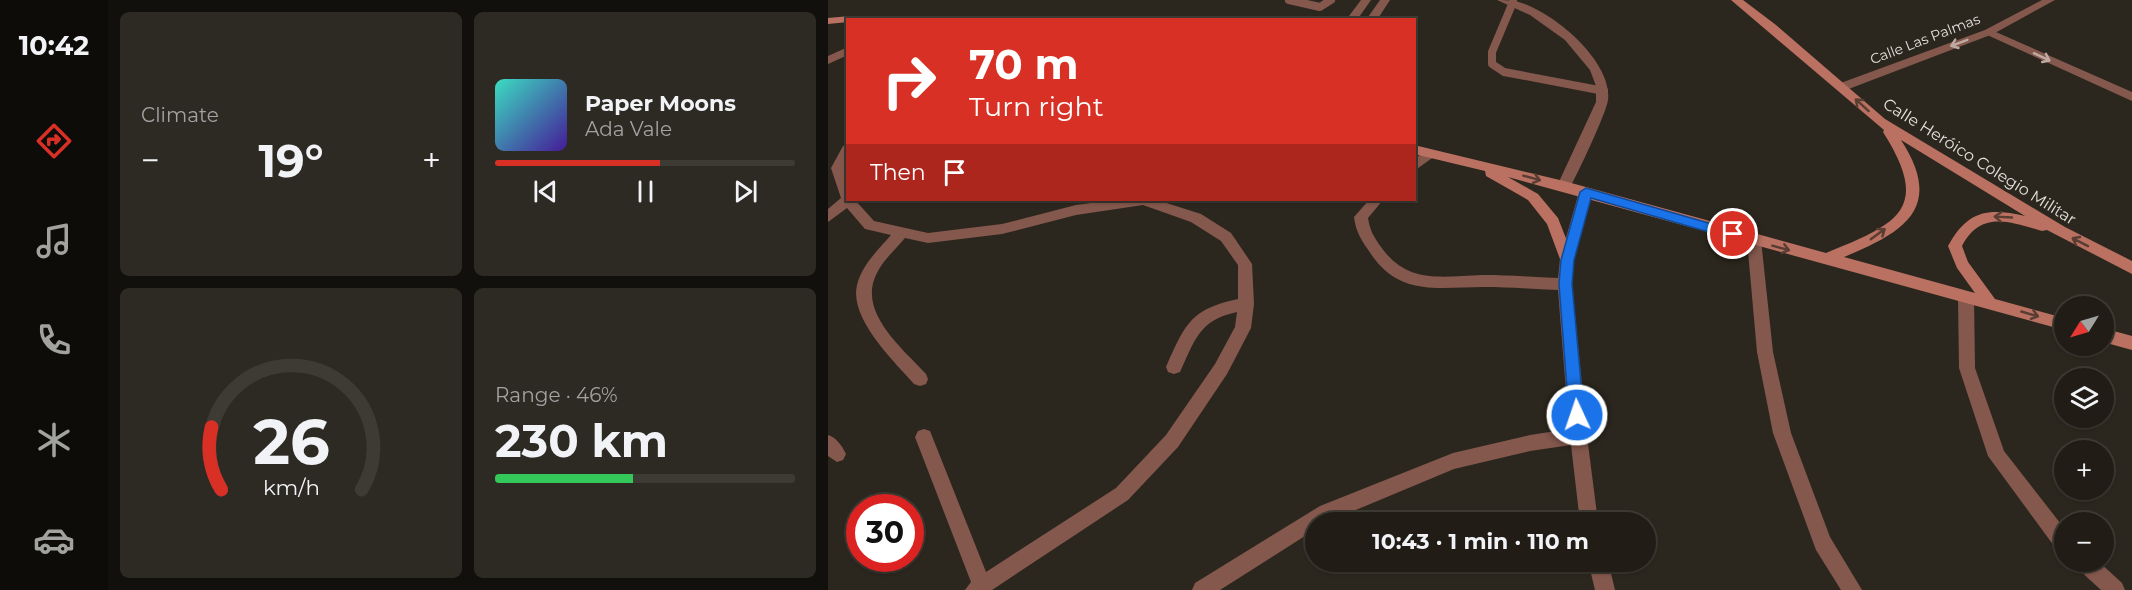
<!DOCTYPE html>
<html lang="en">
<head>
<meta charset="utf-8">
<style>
  :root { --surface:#211d16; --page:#2d2a23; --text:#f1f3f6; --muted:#a2a2a1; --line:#3e3b35; --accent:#d93025 }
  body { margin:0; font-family:Montserrat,sans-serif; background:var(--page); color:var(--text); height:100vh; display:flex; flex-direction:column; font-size:22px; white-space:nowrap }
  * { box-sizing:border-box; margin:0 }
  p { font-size:20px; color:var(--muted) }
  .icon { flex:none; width:33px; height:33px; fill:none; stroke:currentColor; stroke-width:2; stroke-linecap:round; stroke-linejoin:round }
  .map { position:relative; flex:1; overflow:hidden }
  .drawer { display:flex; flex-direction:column; gap:12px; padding:12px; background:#12100c; width:720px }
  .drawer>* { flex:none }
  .top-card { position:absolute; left:18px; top:18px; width:570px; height:183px; border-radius:0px; box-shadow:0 2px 4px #0004,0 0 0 2px var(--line); background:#d93025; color:#fff; overflow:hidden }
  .needle { width:39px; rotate:233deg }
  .fabs { position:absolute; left:1226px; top:296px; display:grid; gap:12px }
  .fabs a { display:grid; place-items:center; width:60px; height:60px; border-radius:50%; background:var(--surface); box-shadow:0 2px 4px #0004,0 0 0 2px var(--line); font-size:30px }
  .speed { position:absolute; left:18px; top:494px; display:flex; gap:12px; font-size:30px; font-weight:700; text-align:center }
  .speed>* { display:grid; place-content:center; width:78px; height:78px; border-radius:50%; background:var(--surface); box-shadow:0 2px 4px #0004,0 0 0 2px var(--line); line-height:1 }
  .speed .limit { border:9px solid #d22; background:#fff; color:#111 }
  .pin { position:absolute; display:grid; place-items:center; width:51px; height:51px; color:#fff; margin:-26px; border:3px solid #fff; border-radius:50%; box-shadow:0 2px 6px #0007 }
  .me { position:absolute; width:66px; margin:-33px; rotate:357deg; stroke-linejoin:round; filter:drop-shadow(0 0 4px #0008) }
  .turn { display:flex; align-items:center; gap:21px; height:126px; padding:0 24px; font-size:27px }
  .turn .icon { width:78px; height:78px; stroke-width:2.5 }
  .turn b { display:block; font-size:42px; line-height:51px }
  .then { display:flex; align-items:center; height:57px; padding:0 24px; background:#0003; gap:12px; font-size:22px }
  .big { font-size:45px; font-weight:700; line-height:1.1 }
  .drawer .widget { flex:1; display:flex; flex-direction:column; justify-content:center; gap:9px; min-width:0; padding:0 21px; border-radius:9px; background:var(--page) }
  .drawer .dial { align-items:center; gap:0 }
  .dial svg { height:156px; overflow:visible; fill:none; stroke:var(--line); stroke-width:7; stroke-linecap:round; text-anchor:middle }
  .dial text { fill:var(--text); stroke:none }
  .song { display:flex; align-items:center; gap:18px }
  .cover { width:72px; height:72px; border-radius:9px; background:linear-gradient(135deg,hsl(170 70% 55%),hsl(260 70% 35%)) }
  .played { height:6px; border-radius:3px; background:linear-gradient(90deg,var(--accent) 55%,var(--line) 55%) }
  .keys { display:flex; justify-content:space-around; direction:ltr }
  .heat { display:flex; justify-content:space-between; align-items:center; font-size:33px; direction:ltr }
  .charge { height:9px; border-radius:4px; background:linear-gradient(90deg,#34c759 46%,var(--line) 0) }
  .drawer .tiles { flex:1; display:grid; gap:12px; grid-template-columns:repeat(2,1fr) }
  .trip { position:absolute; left:477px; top:512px; width:351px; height:60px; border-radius:30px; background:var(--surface); box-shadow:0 2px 4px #0004,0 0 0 2px var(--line); font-weight:700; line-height:60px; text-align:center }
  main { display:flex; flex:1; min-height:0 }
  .dock { display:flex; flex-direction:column; width:108px; justify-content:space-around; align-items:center; background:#0d0c09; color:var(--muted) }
  .dock .icon { width:42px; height:42px }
  .dock .selected { color:var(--accent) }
  .dock b { font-size:27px; color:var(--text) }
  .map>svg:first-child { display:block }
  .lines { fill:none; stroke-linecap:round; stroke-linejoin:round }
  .service { stroke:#85584d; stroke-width:8 }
  .minor { fill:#85584d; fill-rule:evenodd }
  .tertiary { fill:#85584d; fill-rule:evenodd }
  .secondary { fill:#ba7161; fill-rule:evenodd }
  .oneway { stroke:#beaaa2 }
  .oneway2 { stroke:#573d32 }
  .route { fill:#1a73e8; stroke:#114b97; stroke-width:1.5 }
  .labels { text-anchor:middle; stroke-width:6; stroke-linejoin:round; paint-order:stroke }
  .far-street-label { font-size:14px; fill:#e4e1db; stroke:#2c271e }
  .street-label { font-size:16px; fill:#e4e1db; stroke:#2c271e }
</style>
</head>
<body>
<main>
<nav class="dock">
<b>10:42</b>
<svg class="icon selected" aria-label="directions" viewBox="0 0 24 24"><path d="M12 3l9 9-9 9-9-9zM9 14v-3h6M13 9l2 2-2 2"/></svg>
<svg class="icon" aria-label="music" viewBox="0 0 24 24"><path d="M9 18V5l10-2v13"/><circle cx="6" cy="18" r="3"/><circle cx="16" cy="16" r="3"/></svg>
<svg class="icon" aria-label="phone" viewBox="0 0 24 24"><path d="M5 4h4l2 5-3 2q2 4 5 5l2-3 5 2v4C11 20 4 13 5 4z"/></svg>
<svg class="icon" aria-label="climate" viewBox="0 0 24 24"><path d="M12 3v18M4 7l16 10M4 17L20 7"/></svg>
<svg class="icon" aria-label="car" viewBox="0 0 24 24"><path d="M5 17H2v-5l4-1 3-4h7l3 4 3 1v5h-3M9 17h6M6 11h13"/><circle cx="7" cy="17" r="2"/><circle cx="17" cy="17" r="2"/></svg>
</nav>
<section class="drawer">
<div class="tiles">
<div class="widget"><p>Climate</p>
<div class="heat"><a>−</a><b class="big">19°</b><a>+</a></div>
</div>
<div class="widget">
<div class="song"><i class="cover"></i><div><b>Paper Moons</b><p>Ada Vale</p></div></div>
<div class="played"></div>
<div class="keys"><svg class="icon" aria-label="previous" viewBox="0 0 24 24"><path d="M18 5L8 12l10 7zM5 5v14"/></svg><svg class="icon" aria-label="pause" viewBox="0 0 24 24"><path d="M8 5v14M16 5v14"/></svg><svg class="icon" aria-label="next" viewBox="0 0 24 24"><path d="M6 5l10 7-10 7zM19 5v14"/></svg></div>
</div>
<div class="widget dial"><svg viewBox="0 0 100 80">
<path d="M14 69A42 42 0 1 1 86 69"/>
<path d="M14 69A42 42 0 0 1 9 37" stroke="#d93025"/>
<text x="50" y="56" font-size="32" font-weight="700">26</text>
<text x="50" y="72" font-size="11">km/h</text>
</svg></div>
<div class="widget"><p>Range · 46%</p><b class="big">230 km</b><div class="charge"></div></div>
</div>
</section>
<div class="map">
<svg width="1304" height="590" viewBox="0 0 1304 590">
  <rect width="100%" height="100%" fill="#2c271e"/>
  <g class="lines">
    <!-- service -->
    <path class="service" d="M461,0L492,7L503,0
      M685,2L664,52V64L676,72L776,91"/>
    <!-- minor -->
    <path class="minor" d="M533,0H543L529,20H518Z
      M552,0H562L549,20H538Z
      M669,0C675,0 681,0 687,1C723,9 785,61 780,100C778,114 749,175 741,189L736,191L729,186L768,102V86L762,70L737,40L702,15Z
      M1161,29L1304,92V101L1157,34L1156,32Z
      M20,47V55L0,64V56Z
      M20,145V162L17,168L20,177V200H27L46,221L100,233L174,224L248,205L285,200H329L373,214L403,233L424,264L426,304L423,328L399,374L350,447L300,500L164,590H137L143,582L87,437L90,431L96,429L102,431L158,572L288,488L338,435L387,364L407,327L409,312C371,320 367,340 352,372L346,374L340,372L338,367C357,325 362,309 410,299V265L393,241L363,222L315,205L248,215L174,234L100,243L77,238C67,250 54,261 48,275C30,313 75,349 98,374L100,379L98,384L92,386L86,384C66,361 21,319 29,285C34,265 50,250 63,235L37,229L19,208L0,222V209L13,198L3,168L15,146Z
      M602,149L608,153L607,156L586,171V159Z
      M758,187L765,192L746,259L744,284L759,436L770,522H752L743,445L702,451L626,469L499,522H488V529L392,590H364L367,583L492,506L625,453L702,435L741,429L730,290C705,289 680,287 656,287C611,287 572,297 543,254C534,241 528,233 526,217L541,200H555L540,218C542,231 546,237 553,247C580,285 614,276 655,275C680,275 705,277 730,278L732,259L751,192Z
      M926,235L933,240L945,352L963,433L1002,537L1034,590H1013L988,550L945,433L929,352L919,240Z
      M1138,292L1143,294L1146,298L1147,368L1176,451L1236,528V552L1229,550L1160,456L1131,368L1130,298L1133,294Z
      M0,435C9,438 14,446 18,454L15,460L9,462L0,456Z
      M760,561H780L787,590H767Z
      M1246,561H1270L1294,583L1297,590H1273L1249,568Z"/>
    <!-- tertiary -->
    <path class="tertiary" d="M1214,0H1227L1165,34L1018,90H1010L1008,87L1010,84L1157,30Z"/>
    <!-- secondary -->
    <path class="secondary" d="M903,0H915L948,25L1057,119L1237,227L1304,261V274L1219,230L1214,231C1182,222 1153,210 1134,246L1140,262L1167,299L1236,318V330L680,177L710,194L730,218L746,259L744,263H734L732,259L719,224L700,200L658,176L657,171L586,154V145L736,181L998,253C1070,224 1104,209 1055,132L1056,130ZM1073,140L1197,216C1159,207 1139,211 1120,246L1129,268L1147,293L1016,257C1076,232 1117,208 1073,140Z
      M22,16L52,17L57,20H20V22L0,24V18Z
      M1275,328L1304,336V350L1275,342Z"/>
  </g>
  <!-- one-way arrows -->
  <defs><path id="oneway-shaft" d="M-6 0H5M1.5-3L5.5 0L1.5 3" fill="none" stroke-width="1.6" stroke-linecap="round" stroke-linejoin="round" transform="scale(1.5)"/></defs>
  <g class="oneway">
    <use href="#oneway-shaft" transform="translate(1131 43) rotate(159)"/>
    <use href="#oneway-shaft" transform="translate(1214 57) rotate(25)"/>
  </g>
  <g class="oneway2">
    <use href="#oneway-shaft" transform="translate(1034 105) rotate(-138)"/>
    <use href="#oneway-shaft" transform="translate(704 178) rotate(15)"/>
    <use href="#oneway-shaft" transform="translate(1175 217) rotate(-177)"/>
    <use href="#oneway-shaft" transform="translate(1050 234) rotate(-36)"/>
    <use href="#oneway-shaft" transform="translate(1252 242) rotate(-153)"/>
    <use href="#oneway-shaft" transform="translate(953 248) rotate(15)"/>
    <use href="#oneway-shaft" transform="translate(1202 314) rotate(16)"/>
  </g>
  <!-- route -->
  <path class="route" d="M758,188L905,230L912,234L905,239L763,198L746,260L744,284L756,415L754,420L749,422L743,420L741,415L731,284L733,260L752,192Z"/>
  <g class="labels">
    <!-- far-street labels -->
    <g class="far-street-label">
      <text transform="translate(1097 39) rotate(-21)" y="5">Calle Las Palmas</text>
    </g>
    <!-- street labels -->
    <g class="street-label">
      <text transform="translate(1152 161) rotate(32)" y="6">Calle Heróico Colegio Militar</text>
    </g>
  </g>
</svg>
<div class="fabs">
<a><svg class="needle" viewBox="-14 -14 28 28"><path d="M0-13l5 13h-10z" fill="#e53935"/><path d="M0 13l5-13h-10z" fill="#a2a2a1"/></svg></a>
<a><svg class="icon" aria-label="layers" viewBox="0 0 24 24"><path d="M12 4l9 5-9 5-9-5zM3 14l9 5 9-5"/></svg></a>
<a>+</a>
<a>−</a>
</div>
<div class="speed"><div class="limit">30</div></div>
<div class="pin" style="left:905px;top:234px;background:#d93025"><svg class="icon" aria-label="arrive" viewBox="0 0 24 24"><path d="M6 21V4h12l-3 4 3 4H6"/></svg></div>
<svg class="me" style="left:749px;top:415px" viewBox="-20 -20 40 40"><circle r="17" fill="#1a73e8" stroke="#fff" stroke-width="3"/><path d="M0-11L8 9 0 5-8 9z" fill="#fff"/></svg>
<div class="trip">10:43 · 1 min · 110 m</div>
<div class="top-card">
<div class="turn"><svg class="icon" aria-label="right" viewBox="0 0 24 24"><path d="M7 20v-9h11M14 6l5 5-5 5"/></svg><div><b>70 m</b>Turn right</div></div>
<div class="then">Then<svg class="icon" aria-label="arrive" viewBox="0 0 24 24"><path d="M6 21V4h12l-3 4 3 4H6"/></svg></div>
</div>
</div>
</main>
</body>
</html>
